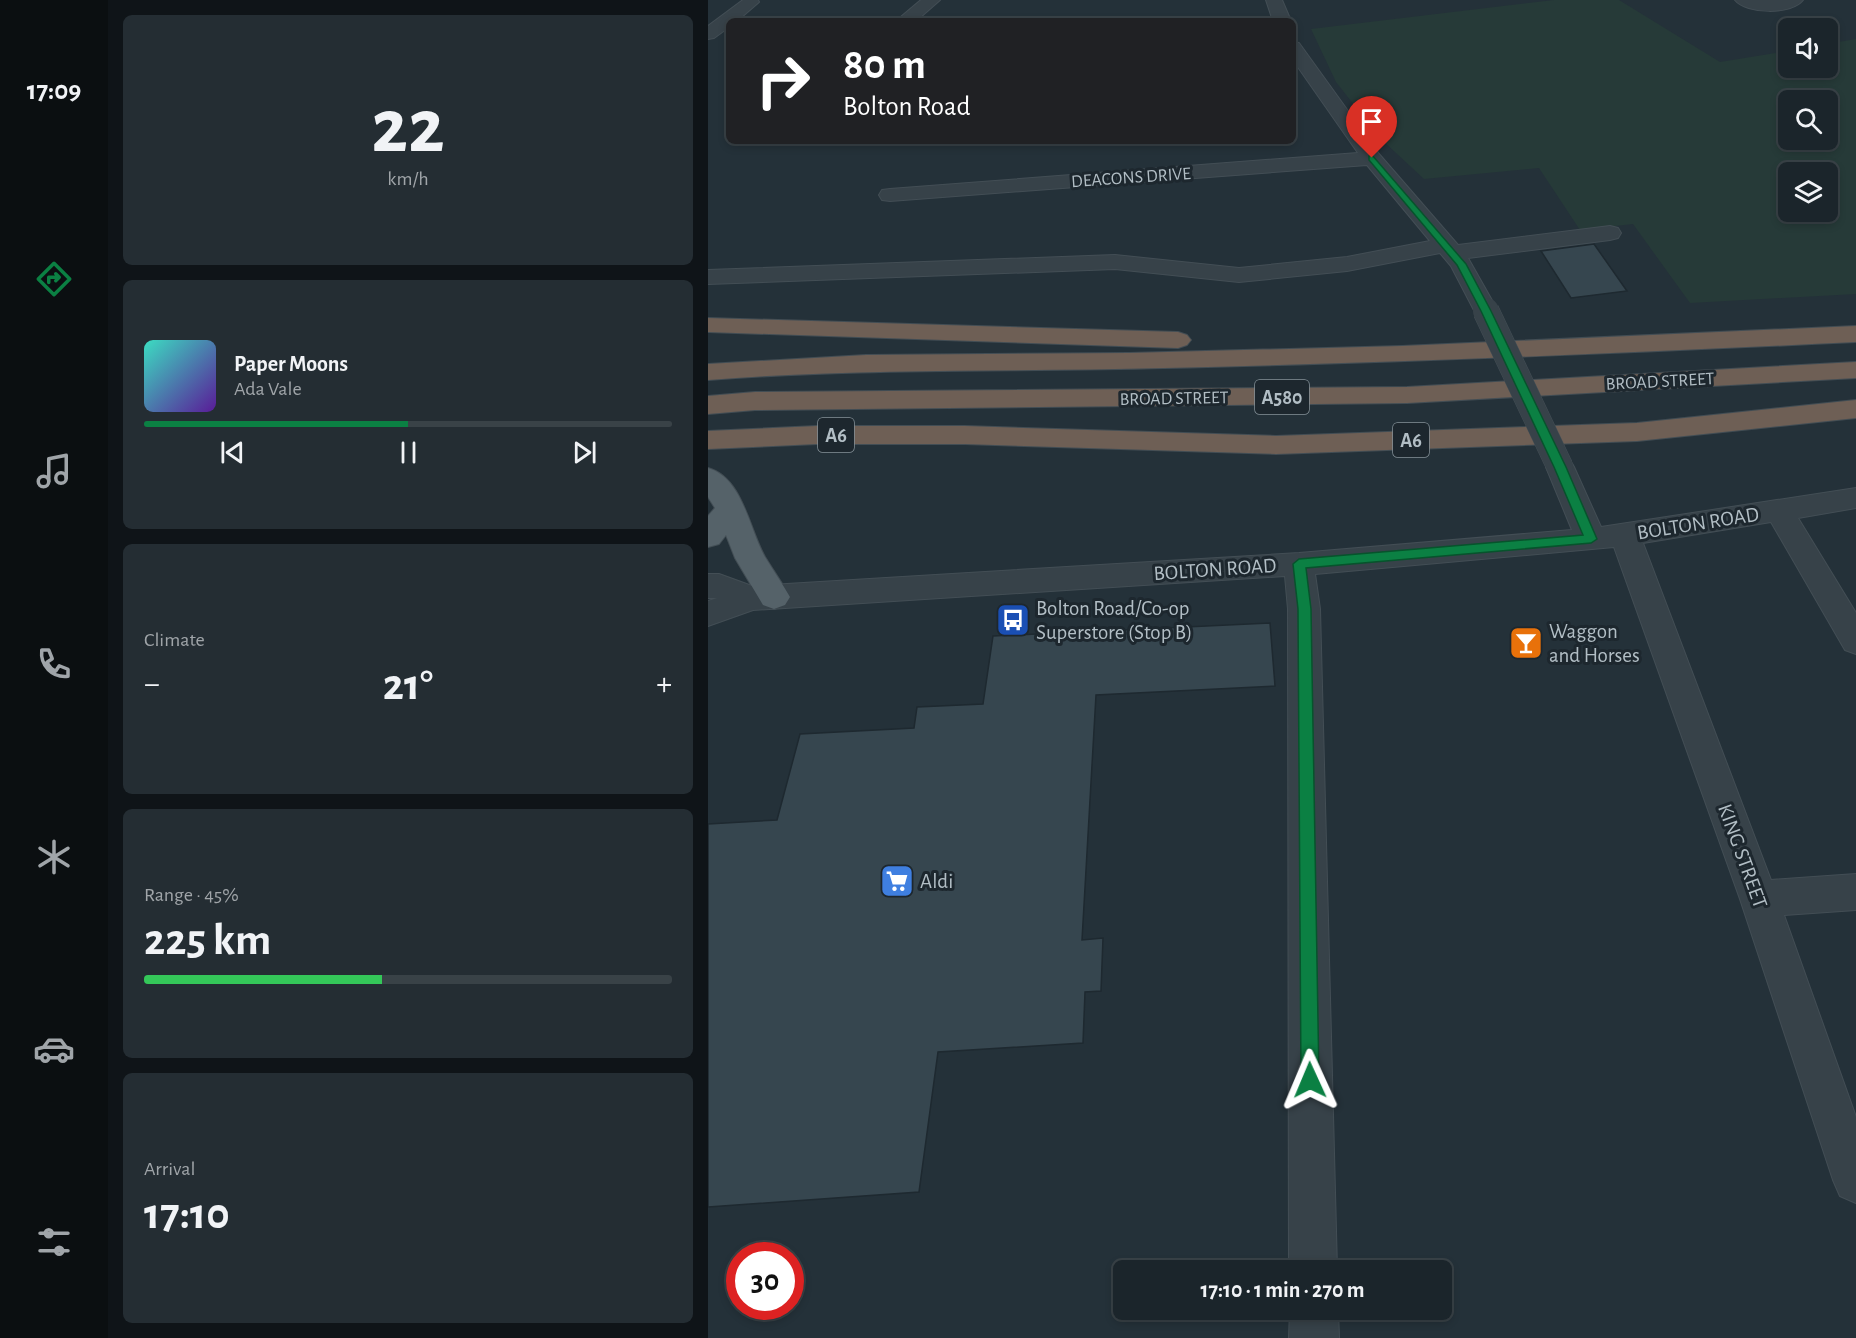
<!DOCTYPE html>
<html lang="en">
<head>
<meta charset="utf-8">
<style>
  :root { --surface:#1b252b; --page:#242d33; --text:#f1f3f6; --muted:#a0a5a9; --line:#394247; --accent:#0b8043 }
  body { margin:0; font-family:"Alegreya Sans",sans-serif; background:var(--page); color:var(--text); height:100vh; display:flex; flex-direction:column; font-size:22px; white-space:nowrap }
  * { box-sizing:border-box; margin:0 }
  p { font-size:20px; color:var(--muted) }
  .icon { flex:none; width:33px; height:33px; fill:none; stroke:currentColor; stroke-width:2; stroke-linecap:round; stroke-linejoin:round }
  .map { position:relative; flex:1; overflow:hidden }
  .sheet { display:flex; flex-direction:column; gap:15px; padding:15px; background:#0f1418; width:600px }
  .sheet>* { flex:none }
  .guide { position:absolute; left:18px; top:18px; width:570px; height:126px; border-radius:9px; box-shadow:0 3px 9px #0003,0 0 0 2px var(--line); background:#202124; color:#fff; overflow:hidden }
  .buttons { position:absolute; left:1070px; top:18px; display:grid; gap:12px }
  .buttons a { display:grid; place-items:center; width:60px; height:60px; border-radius:9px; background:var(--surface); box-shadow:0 3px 9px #0003,0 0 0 2px var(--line); font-size:30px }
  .speed { position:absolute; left:18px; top:1242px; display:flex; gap:12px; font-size:30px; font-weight:700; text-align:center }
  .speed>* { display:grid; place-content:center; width:78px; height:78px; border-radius:50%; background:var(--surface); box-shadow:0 3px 9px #0003,0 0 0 2px var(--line); line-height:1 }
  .speed .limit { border:9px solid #d22; background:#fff; color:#111 }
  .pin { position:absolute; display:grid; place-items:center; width:51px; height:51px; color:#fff; margin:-62px -26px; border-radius:50% 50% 50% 0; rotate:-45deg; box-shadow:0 0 6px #0007 }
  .pin .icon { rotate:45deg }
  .me { position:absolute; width:66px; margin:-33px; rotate:359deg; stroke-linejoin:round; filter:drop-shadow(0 0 4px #0008) }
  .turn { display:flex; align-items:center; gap:21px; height:126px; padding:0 18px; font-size:27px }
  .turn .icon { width:78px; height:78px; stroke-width:2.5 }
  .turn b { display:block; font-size:42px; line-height:51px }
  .big { font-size:45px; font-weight:600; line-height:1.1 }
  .sheet .card { flex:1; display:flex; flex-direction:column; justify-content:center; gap:9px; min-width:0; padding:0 21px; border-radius:9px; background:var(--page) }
  .sheet .dial { align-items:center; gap:0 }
  .dial b { font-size:78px; line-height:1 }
  .song { display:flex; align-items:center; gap:18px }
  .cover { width:72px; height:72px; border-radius:9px; background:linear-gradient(135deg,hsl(170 70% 55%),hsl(270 70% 35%)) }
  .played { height:6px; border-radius:3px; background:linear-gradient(90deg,var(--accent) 50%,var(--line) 50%) }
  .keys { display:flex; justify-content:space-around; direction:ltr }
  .heat { display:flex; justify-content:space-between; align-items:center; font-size:33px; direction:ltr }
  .charge { height:9px; border-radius:4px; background:linear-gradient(90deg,#34c759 45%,var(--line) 0) }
  .trip { position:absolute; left:405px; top:1260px; width:339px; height:60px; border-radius:9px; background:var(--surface); box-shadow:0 3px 9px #0003,0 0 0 2px var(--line); font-weight:600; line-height:60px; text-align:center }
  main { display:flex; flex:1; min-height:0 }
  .dock { display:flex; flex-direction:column; width:108px; justify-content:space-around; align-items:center; background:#0b0f11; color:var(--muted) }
  .dock .icon { width:42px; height:42px }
  .dock .active { color:var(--accent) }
  .dock b { font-size:27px; color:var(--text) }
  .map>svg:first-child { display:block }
  .green { fill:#263a38; fill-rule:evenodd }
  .building { fill:#36464f; stroke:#1e2930; stroke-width:1.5 }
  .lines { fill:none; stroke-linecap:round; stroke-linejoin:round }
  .minor-casing { stroke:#434e55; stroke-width:2 }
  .major-casing { stroke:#434e55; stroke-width:2 }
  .highway-casing { stroke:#424d54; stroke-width:2 }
  .minor { fill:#374249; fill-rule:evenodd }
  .major { fill:#556269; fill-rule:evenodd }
  .highway { fill:#6e5f55; fill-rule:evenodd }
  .minor-bridge-casing { stroke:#434e55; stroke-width:27; stroke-linecap:butt }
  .minor-bridge { stroke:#374249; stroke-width:26 }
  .route { fill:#0b8043; stroke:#07532c; stroke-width:1.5 }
  .labels { text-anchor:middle; stroke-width:6; stroke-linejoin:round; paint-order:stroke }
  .far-street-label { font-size:18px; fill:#b2bec5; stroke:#1d272e }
  .shield { fill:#1d272e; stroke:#859198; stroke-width:1.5 }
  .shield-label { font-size:20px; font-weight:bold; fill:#b2bec5 }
  .street-label { font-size:21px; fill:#b2bec5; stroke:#1d272e }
  .poi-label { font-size:21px; fill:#b2bec5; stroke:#1d272e; text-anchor:start }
</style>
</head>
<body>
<main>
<nav class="dock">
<b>17:09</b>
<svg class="icon active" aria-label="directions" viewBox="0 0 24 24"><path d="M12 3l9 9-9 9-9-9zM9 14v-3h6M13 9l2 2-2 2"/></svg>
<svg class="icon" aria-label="music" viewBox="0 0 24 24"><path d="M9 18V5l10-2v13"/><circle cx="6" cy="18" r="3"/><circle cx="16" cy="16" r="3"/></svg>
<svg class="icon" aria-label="phone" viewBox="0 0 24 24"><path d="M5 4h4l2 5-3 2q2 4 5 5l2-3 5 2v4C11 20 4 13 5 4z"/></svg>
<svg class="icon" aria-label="climate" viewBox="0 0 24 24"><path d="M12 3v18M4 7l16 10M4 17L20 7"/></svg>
<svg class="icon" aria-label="car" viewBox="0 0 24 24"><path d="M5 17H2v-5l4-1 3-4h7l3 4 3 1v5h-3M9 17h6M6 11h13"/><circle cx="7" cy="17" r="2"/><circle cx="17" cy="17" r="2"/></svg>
<svg class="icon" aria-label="filters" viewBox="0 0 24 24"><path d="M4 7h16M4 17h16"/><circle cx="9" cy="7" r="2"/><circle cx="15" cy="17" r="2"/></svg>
</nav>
<section class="sheet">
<div class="card dial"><b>22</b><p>km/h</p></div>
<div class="card">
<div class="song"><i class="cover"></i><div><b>Paper Moons</b><p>Ada Vale</p></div></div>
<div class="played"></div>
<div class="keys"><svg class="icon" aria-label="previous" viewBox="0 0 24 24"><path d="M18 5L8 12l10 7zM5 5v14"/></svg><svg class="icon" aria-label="pause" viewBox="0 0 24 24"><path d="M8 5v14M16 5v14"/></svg><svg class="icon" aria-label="next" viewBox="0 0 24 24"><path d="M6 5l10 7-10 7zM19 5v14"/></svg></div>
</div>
<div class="card"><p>Climate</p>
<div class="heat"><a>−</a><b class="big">21°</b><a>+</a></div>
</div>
<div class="card"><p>Range · 45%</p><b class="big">225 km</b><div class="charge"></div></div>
<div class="card"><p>Arrival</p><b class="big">17:10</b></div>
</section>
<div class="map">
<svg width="1148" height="1338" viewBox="0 0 1148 1338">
  <rect width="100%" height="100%" fill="#243139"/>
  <!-- green -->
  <path class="green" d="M846,0H911L1012,62L1080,51V68H1119V44L1148,39V294L982,303L925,224L872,230L831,168L716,179L673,139L628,82L603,29ZM1080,100H1119V140H1080ZM1080,172H1119V212H1080Z"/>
  <!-- building -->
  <path class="building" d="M886,244L919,291L863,298L833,251Z
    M562,623L567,686L388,695L374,940L395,938L393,991L377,992L375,1043L230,1052L211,1192L0,1207V824L69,820L92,734L206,728L209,707L275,704L285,636Z"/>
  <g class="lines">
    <defs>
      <path id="minor" d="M35,0H50L51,2L29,21H21V27L6,38L0,39V26Z
        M213,0H232L208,21H188Z
        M558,0H574L583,21H565Z
        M1027,0H1095C1084,15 1038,14 1027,0Z
        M585,42L591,43L671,154L750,245L902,226L910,228L913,233L910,238L902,240L760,258L790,311L787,316L778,318L769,316L743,266L732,253L639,271L531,282L407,269L0,284V270L407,255L531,268L639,257L722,241L659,165L182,201L174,200L171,195L174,190L182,189L650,153L585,60Z
        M852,457L862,460L866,467L893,527L1148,488V508L1090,518L1148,613V654L1137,650L1063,522L935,543L1063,880L1148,874V910L1076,915L1148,1117V1203L1132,1196L1125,1180L1032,899L906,547L607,574L612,609L629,1270H581L580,609L577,576L45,610L0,626V601L9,598H0V574H11L44,586L591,553L864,530L838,467L842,460Z
        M582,1310H630L631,1338H581Z"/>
      <path id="major" d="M0,468C35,478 41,529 57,557C65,570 74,583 82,597L77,605L66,609L55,605L27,558L18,535L11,544L0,547V516L7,508L0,497Z"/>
      <path id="highway" d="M0,318L470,332L479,335L483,340L479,345L470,348L0,332Z
        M1148,326V342C917,353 687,363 456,368C304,372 152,368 0,380V364L158,355L421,353L694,346Z
        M1148,362V378L699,403L47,410L0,414V396L47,392L699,387Z
        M1148,400V418L929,441L568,454L257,444H109L0,449V431L109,426H257L568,436L929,423Z"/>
    </defs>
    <!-- minor casing -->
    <use href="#minor" class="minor-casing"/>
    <!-- major casing -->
    <use href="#major" class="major-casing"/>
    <!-- highway casing -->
    <use href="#highway" class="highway-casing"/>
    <!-- minor -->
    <use href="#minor" class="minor"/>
    <!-- major -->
    <use href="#major" class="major"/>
    <!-- highway -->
    <use href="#highway" class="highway"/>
    <defs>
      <path id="minor-bridge" d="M778,311L852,467"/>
    </defs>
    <!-- minor-bridge casing -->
    <use href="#minor-bridge" class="minor-bridge-casing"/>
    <!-- minor-bridge -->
    <use href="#minor-bridge" class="minor-bridge"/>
  </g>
  <!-- route -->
  <path class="route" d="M664,155L758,264L783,311L858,467L889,539L883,543L598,568L603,609L611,1080L609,1086L602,1089L596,1086L593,1080L590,609L585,564L591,559L875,535L846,467L773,311L749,265L661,160V156Z"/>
  <!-- icons -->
  <defs>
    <symbol id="bus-square" viewBox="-11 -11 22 22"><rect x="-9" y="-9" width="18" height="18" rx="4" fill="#1a4fb4" stroke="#1d272e"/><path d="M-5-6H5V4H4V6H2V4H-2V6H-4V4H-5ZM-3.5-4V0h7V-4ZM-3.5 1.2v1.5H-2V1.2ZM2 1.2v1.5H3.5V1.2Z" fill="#fff"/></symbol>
    <symbol id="bar-square" viewBox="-11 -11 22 22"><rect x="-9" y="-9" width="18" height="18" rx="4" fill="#e8710a" stroke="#1d272e"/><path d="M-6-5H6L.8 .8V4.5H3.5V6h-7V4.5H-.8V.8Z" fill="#fff"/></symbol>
    <symbol id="supermarket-square" viewBox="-11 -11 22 22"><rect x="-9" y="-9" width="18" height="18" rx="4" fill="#3f7fe0" stroke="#1d272e"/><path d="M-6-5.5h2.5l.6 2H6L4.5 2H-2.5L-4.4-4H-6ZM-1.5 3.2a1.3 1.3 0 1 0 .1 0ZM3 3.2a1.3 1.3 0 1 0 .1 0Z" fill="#fff"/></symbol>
  </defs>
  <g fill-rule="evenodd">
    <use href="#bus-square" x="286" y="601" width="38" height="38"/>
    <use href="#bar-square" x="799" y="624" width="38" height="38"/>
    <use href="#supermarket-square" x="170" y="862" width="38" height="38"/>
  </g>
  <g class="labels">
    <!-- far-street labels -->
    <g class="far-street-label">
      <text transform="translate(423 177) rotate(-4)" y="6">DEACONS DRIVE</text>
      <text transform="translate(952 381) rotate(-3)" y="6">BROAD STREET</text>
      <text transform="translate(466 398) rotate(-1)" y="6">BROAD STREET</text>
    </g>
    <!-- shield labels -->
    <g class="shield">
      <rect x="547" y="380" width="54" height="34" rx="4.5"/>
      <rect x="110" y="418" width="36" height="34" rx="4.5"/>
      <rect x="685" y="423" width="36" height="34" rx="4.5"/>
    </g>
    <g class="shield-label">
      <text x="574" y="404">A580</text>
      <text x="128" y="442">A6</text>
      <text x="703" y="447">A6</text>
    </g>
    <!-- street labels -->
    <g class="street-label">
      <text transform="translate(990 523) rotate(-9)" y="7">BOLTON ROAD</text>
      <text transform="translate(507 569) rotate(-4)" y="7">BOLTON ROAD</text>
      <text transform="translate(1035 856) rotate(70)" y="7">KING STREET</text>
    </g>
    <!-- poi labels -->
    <g class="poi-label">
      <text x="328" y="615">Bolton Road/Co-op<tspan x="328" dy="24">Superstore (Stop B)</tspan></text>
      <text x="841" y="638">Waggon<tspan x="841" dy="24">and Horses</tspan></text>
      <text x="212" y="888">Aldi</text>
    </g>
  </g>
</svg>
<div class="buttons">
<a><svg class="icon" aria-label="sound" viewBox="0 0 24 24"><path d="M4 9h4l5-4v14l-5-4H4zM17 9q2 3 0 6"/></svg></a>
<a><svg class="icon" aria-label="search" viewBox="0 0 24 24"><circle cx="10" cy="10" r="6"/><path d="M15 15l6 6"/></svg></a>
<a><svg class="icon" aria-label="layers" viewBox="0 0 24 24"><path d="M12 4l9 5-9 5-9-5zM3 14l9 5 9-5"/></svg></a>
</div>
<div class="speed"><div class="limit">30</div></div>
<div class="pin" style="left:664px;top:158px;background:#d93025"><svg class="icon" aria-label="arrive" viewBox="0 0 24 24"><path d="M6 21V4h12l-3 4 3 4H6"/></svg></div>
<svg class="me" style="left:602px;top:1080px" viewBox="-20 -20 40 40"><path d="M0-17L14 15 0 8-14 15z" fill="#0b8043" stroke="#fff" stroke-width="4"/></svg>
<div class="trip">17:10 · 1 min · 270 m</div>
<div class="guide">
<div class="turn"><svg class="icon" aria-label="right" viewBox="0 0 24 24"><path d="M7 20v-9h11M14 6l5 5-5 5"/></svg><div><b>80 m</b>Bolton Road</div></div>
</div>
</div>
</main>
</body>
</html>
